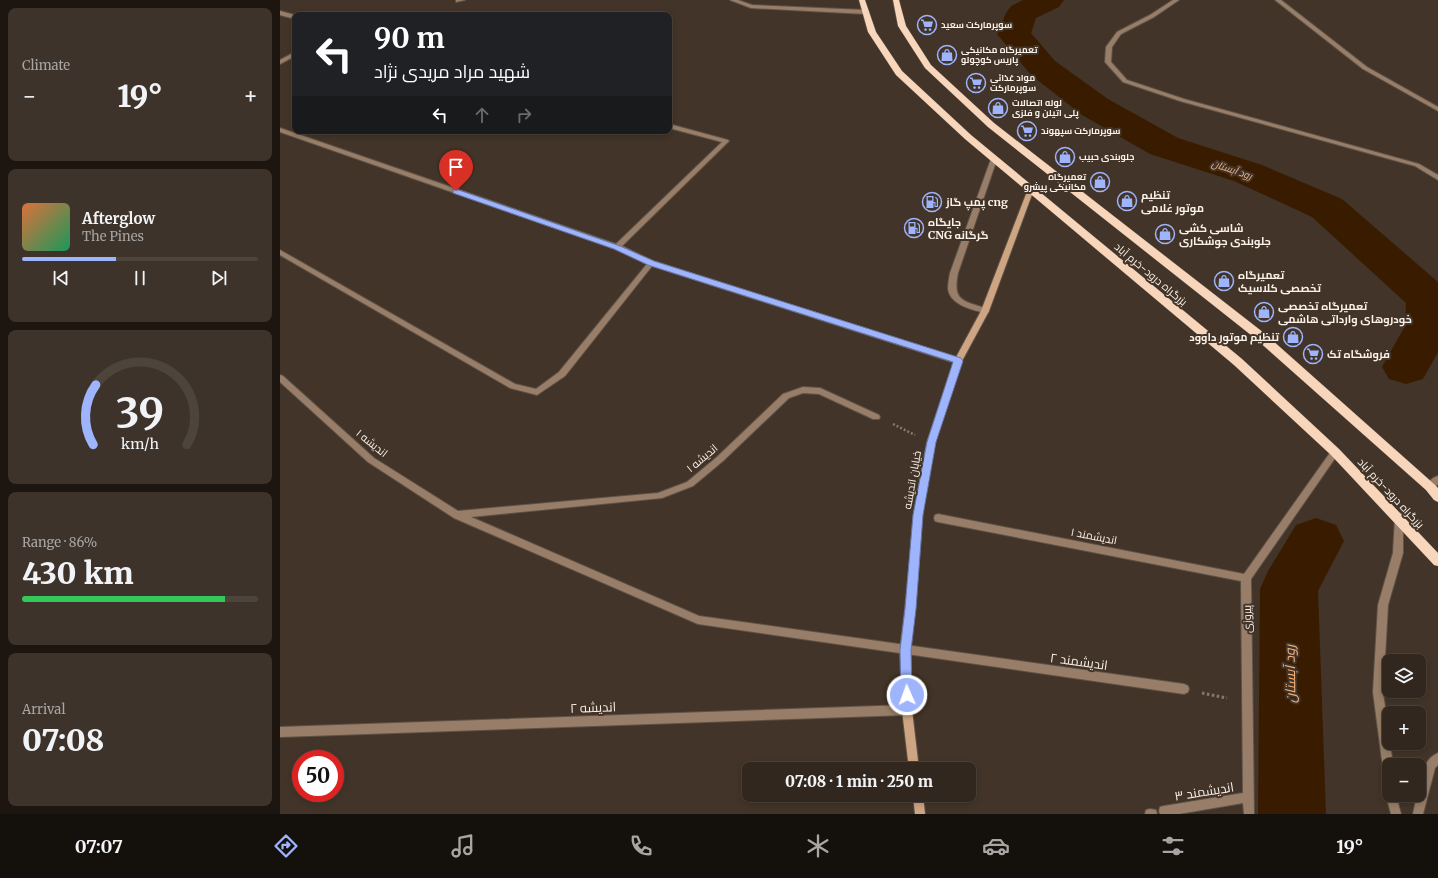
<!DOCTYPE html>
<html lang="en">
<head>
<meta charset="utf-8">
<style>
  :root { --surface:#32271e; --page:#3d332b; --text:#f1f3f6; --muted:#a8a5a4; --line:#4d443c; --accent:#9eb4fd }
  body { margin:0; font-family:Merriweather,Cairo,serif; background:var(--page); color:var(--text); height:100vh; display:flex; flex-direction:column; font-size:15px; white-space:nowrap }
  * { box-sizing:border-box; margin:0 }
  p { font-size:13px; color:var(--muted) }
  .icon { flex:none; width:22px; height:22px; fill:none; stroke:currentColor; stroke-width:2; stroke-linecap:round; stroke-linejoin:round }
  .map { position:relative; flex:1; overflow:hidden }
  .drawer { display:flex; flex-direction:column; gap:8px; padding:8px; background:#1c1510; width:280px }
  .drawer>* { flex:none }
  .guide { position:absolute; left:12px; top:12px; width:380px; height:122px; border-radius:8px; box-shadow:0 2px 6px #0003,0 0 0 1px var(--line); background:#202124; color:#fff; overflow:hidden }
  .tools { position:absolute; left:1102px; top:654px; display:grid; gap:8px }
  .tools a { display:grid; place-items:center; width:44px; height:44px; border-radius:8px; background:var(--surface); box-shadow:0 2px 6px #0003,0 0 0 1px var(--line); font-size:20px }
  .speed { position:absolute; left:12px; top:750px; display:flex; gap:8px; font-size:20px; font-weight:700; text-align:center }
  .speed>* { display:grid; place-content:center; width:52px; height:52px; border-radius:50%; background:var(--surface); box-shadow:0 2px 6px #0003,0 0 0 1px var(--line); line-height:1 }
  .speed .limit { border:6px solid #d22; background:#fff; color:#111 }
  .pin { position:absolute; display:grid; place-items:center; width:34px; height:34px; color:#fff; margin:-41px -17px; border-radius:50% 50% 50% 0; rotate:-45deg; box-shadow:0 0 4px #0007 }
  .pin .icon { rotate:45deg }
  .me { position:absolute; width:44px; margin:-22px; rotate:358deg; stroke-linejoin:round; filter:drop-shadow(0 0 3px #0008) }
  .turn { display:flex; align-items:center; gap:14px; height:84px; padding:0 16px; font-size:18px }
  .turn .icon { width:52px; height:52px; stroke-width:2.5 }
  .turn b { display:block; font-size:28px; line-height:34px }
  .lanes { display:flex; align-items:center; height:38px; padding:0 16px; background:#0003; justify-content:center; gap:20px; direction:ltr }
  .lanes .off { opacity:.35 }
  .big { font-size:30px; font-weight:800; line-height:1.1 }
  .drawer .tile { flex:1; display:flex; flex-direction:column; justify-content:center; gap:6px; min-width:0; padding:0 14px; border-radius:8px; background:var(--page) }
  .drawer .dial { align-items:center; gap:0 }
  .dial svg { height:104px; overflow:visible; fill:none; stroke:var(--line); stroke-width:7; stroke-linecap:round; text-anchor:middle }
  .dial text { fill:var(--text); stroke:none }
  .song { display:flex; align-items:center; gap:12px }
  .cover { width:48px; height:48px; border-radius:6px; background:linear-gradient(135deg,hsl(20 70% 55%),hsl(150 70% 35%)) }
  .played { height:4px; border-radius:2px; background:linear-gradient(90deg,var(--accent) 40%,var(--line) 40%) }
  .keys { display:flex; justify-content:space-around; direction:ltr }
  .heat { display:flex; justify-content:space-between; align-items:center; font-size:22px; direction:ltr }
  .charge { height:6px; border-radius:3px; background:linear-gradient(90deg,#34c759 86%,var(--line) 0) }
  .trip { position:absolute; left:462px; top:762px; width:234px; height:40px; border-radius:8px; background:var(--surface); box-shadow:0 2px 6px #0003,0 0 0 1px var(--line); font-weight:800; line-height:40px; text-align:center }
  .tabs { display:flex; height:64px; justify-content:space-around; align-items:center; background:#14100c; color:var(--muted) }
  .tabs .icon { width:28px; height:28px }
  .tabs .selected { color:var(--accent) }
  .tabs b { font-size:18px; color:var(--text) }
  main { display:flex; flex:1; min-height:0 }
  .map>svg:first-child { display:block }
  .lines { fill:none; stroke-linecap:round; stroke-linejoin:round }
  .river { fill:#391c00; fill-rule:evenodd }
  .service-casing { stroke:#5f5247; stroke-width:2 }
  .minor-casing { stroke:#5f5247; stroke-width:2 }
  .secondary-casing { stroke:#5f5247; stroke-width:2 }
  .trunk-casing { stroke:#5f5247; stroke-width:1 }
  .path-far1 { stroke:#867a70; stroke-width:2.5; stroke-dasharray:2 2; stroke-linecap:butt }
  .path { stroke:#867a70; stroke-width:3; stroke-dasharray:2.5 2.5; stroke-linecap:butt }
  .service { fill:#987e68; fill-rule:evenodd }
  .minor { fill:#987e68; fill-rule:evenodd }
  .secondary { fill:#cea582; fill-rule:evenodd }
  .trunk { fill:#f8d6bb; fill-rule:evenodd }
  .route { fill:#9eb4fd; stroke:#6775a4 }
  .labels { text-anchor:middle; stroke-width:4; stroke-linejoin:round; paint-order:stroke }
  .far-poi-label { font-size:9px; font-weight:bold; fill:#faf1e9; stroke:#423428; text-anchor:start }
  .far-water-label { font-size:10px; font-style:italic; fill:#f5b47c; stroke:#423428 }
  .poi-label { font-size:11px; font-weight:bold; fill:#faf1e9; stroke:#423428; text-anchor:start }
  .street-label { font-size:11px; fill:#faf1e9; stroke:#423428 }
  .near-street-label { font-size:13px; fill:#faf1e9; stroke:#423428 }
  .near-water-label { font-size:14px; font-style:italic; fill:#f5b47c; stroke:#423428 }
</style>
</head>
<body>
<main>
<section class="drawer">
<div class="tile"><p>Climate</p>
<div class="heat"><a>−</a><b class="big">19°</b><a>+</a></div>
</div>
<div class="tile">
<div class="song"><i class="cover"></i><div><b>Afterglow</b><p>The Pines</p></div></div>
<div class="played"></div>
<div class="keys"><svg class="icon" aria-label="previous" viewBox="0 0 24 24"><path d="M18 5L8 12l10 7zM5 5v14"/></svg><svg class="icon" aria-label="pause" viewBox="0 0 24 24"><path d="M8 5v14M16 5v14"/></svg><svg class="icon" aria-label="next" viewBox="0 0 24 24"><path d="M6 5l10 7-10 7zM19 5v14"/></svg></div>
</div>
<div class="tile dial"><svg viewBox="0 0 100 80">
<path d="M14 69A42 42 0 1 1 86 69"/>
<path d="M14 69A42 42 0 0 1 16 23" stroke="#9eb4fd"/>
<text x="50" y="56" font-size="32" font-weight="700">39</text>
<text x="50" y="72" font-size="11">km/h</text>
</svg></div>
<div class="tile"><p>Range · 86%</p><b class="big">430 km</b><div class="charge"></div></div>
<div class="tile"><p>Arrival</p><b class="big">07:08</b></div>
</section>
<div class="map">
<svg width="1158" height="814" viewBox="0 0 1158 814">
  <rect width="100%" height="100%" fill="#423428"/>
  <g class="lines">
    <!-- river -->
    <path class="river" d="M743,0H784L779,7L756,18L751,33L775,61L828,99L898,138L982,165L1062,199L1158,282V352L1143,379L1126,384L1109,379L1102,367L1125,326L1126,303L1032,217L954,181L870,154L802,115L751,75L717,34L726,13L731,6Z
      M1036,518L1056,525L1064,541L1038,591L1046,814H978L980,589L988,571L1016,525Z"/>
    <defs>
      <path id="service" d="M714,157L717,159L678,273C672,302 684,301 708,309L709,311L708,313H705C693,310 670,305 668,289C668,284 669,278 670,273L711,159Z"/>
      <path id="minor" d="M176,0H185L176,2Z
        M450,0H458L472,5L586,10L589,12L586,14L471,8Z
        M893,0H899L874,17L841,34L832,47L831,62L847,80L904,99L1139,164L1158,175V180L1135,166L900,101L843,82L825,62L826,47L837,32L870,15Z
        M995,0H1001L1087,67L1158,107V111L1083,69Z
        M0,11L15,15V19L0,15Z
        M15,52V56L0,64V60Z
        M389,124L448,140L449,141L342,246L373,261L681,359L682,361L681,363H675L372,266L285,376L257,395L230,388L0,255V250L235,384L256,389L279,372L367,264L335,249L0,132V128L336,244L442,142L389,128Z
        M0,375L3,376L94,458L178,511L378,493L407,482L437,457L503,394L523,387L540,388L599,415L600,417L599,419H593L539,394L523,393L509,398L443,461L413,486L382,498L191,517L419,616L904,684L908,686L909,689L908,692L904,694L418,624L174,518L88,462L0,382Z
        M1055,449L1058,450L1059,452L1058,454L971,579L974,814H964L963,803L899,814H880L879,811L880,807L884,806L963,793L961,581L658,522L655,521L654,518L655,515L658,514L964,574L1052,450Z
        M1158,476V484C1154,488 1152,491 1147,489L1146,487C1148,482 1153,477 1158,476Z
        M1119,513L1122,514L1123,517V553L1108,605L1103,692L1113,765H1109V781L1105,780L1104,776L1093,692L1098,605L1113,553L1115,517L1116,514Z
        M627,705L631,707L632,710L631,713L627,715L0,737V727Z
        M1158,753V765L1155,768L1143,814H1133L1137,795H1139C1139,780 1143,759 1158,753Z
        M1109,790V795H1116L1121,814H1111L1106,795L1107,791Z
        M870,809L876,810L877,814H865L866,810Z"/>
      <path id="secondary" d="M751,187L754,189L709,311L682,361L655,442L642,515L635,609L630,650L632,710L639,769H629L622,710L620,650L625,609L634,515L647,442L674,361L701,311L748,189Z
        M633,795H643L645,814H635Z"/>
      <path id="trunk" d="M579,0H585L596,32L622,71L691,135L962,359L1059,449L1158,553V566L1154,565L1051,455L954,365L685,139L616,75L588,32Z
        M613,0H619L626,26L651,65L714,123L984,333L1154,484L1158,488V502L1154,500L1146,490L976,339L708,127L645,68L618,26Z"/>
    </defs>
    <!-- service casing -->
    <use href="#service" class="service-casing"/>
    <!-- minor casing -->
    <use href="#minor" class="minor-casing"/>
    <!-- secondary casing -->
    <use href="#secondary" class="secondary-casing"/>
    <!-- trunk casing -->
    <use href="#trunk" class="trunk-casing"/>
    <!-- path-far1 -->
    <path class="path-far1" d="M613,424L635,435"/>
    <!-- path -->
    <path class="path" d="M922,693L947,698"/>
    <!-- service -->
    <use href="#service" class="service"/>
    <!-- minor -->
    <use href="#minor" class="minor"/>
    <!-- secondary -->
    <use href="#secondary" class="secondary"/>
    <!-- trunk -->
    <use href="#trunk" class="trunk"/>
  </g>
  <!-- route -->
  <path class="route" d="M176,189L340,246L374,261L681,358L683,361L656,442L643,515L636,609L631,650L632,695L631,699L627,700L623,699L621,695L620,650L625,609L633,515L647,442L673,362L368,265L334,249L173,193V190Z"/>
  <!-- icons -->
  <defs>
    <symbol id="supermarket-ring" viewBox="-11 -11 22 22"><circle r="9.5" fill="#423428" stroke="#9eb4fd" stroke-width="1.5"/><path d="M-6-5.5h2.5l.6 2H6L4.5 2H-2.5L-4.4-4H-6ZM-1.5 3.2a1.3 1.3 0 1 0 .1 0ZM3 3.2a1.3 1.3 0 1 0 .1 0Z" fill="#9eb4fd"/></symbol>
    <symbol id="shop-ring" viewBox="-11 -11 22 22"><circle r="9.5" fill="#423428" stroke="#9eb4fd" stroke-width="1.5"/><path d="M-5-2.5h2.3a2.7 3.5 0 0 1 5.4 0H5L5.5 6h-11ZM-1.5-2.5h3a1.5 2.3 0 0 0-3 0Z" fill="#9eb4fd"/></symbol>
    <symbol id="fuel-ring" viewBox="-11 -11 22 22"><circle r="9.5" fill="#423428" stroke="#9eb4fd" stroke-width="1.5"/><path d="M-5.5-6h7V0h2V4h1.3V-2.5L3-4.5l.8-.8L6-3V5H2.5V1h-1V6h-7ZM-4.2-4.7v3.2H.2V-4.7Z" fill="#9eb4fd"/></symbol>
  </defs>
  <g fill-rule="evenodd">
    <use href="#supermarket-ring" x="636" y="14" width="22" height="22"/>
    <use href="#shop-ring" x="656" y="44" width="22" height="22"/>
    <use href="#supermarket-ring" x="685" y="72" width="22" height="22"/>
    <use href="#shop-ring" x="707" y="97" width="22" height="22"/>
    <use href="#supermarket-ring" x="736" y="120" width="22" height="22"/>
    <use href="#shop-ring" x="774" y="146" width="22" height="22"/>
    <use href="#shop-ring" x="809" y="171" width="22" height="22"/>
    <use href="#shop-ring" x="836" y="190" width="22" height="22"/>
    <use href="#fuel-ring" x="641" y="191" width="22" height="22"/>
    <use href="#fuel-ring" x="623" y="217" width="22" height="22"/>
    <use href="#shop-ring" x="874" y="223" width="22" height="22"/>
    <use href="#shop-ring" x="933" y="270" width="22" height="22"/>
    <use href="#shop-ring" x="973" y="301" width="22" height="22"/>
    <use href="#shop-ring" x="1002" y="326" width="22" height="22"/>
    <use href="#supermarket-ring" x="1022" y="343" width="22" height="22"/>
  </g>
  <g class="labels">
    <!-- far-poi labels -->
    <g class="far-poi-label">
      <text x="661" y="28">سوپرمارکت سعید</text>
      <text x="681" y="53">تعمیرگاه مکانیکی<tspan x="681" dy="10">پاریس کوچولو</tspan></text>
      <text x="710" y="81">مواد غذائی<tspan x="710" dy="10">سوپرمارکت</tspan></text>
      <text x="732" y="106">لوله اتصالات<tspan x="732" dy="10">پلی اتیلن و فلزی</tspan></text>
      <text x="761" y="134">سوپرمارکت سپهوند</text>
      <text x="799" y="160">جلوبندی حبیب</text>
      <text x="806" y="180" text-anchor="end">تعمیرگاه<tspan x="806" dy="10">مکانیکی پیشرو</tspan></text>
    </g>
    <!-- far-water labels -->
    <g class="far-water-label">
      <text transform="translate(952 169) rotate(19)" y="4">رود آبستان</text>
    </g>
    <!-- poi labels -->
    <g class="poi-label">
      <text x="861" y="199">تنظیم<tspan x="861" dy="13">موتور غلامی</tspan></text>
      <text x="666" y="206">پمپ گاز cng</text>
      <text x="648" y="226">جایگاه<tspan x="648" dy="13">CNG گرگانه</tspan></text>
      <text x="899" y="232">شاسی کشی<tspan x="899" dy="13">جلوبندی جوشکاری</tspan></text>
      <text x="958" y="279">تعمیرگاه<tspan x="958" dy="13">تخصصی کلاسیک</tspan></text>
      <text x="998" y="310">تعمیرگاه تخصصی<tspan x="998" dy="13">خودروهای وارداتی هاشمی</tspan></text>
      <text x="999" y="341" text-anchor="end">تنظیم موتور داوود</text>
      <text x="1047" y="358">فروشگاه تک</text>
    </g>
    <!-- street labels -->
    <g class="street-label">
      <text transform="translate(871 274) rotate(40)" y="4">بزرگراه درود-خرم آباد</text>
      <text transform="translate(92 443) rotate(39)" y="4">اندیشه ۱</text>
      <text transform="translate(422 458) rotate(-40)" y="4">اندیشه ۱</text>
      <text transform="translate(632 480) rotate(-80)" y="4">خیابان اندیشه</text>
      <text transform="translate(1111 493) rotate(47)" y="4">بزرگراه درود-خرم آباد</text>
      <text transform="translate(814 536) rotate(11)" y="4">اندیشمند ۱</text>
      <text transform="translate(967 619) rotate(-91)" y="4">پیروزی</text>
    </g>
    <!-- near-street labels -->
    <g class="near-street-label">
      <text transform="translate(799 661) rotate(8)" y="5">اندیشمند ۲</text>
      <text transform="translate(313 707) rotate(-2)" y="5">اندیشه ۲</text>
      <text transform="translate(924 791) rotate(-9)" y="5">اندیشمند ۳</text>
    </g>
    <!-- near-water labels -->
    <g class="near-water-label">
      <text transform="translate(1010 674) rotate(-91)" y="5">رود آبستان</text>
    </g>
  </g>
</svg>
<div class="tools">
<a><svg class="icon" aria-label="layers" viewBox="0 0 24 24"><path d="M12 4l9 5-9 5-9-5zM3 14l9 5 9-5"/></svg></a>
<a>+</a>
<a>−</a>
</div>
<div class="speed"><div class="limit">50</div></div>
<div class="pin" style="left:176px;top:191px;background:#d93025"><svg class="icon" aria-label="arrive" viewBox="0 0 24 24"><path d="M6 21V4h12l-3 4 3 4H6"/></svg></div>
<svg class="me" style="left:627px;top:695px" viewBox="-20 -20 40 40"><circle r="17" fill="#9eb4fd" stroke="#fff" stroke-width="3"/><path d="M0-11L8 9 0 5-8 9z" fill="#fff"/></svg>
<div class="trip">07:08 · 1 min · 250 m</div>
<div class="guide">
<div class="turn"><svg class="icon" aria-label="left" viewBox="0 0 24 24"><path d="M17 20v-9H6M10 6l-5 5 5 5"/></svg><div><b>90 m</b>شهید مراد مریدی نژاد</div></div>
<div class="lanes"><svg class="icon" aria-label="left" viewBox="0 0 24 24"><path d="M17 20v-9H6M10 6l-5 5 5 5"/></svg><svg class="icon off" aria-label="ahead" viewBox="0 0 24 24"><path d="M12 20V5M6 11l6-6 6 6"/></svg><svg class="icon off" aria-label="right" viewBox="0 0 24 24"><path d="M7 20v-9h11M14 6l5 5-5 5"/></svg></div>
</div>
</div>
</main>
<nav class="tabs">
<b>07:07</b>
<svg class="icon selected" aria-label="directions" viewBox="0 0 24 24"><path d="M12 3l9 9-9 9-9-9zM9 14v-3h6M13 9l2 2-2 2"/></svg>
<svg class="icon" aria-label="music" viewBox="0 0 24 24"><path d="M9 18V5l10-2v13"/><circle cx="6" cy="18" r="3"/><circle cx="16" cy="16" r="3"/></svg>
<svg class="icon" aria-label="phone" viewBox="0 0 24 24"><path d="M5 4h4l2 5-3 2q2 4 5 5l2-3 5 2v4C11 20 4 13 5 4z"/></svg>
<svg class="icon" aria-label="climate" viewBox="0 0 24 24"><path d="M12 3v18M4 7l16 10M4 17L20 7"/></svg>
<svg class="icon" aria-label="car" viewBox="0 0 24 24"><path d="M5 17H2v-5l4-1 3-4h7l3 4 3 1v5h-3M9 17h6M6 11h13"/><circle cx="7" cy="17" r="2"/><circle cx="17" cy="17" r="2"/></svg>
<svg class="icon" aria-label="filters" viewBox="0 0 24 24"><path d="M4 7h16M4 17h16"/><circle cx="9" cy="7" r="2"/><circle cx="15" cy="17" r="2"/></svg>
<b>19°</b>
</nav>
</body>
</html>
